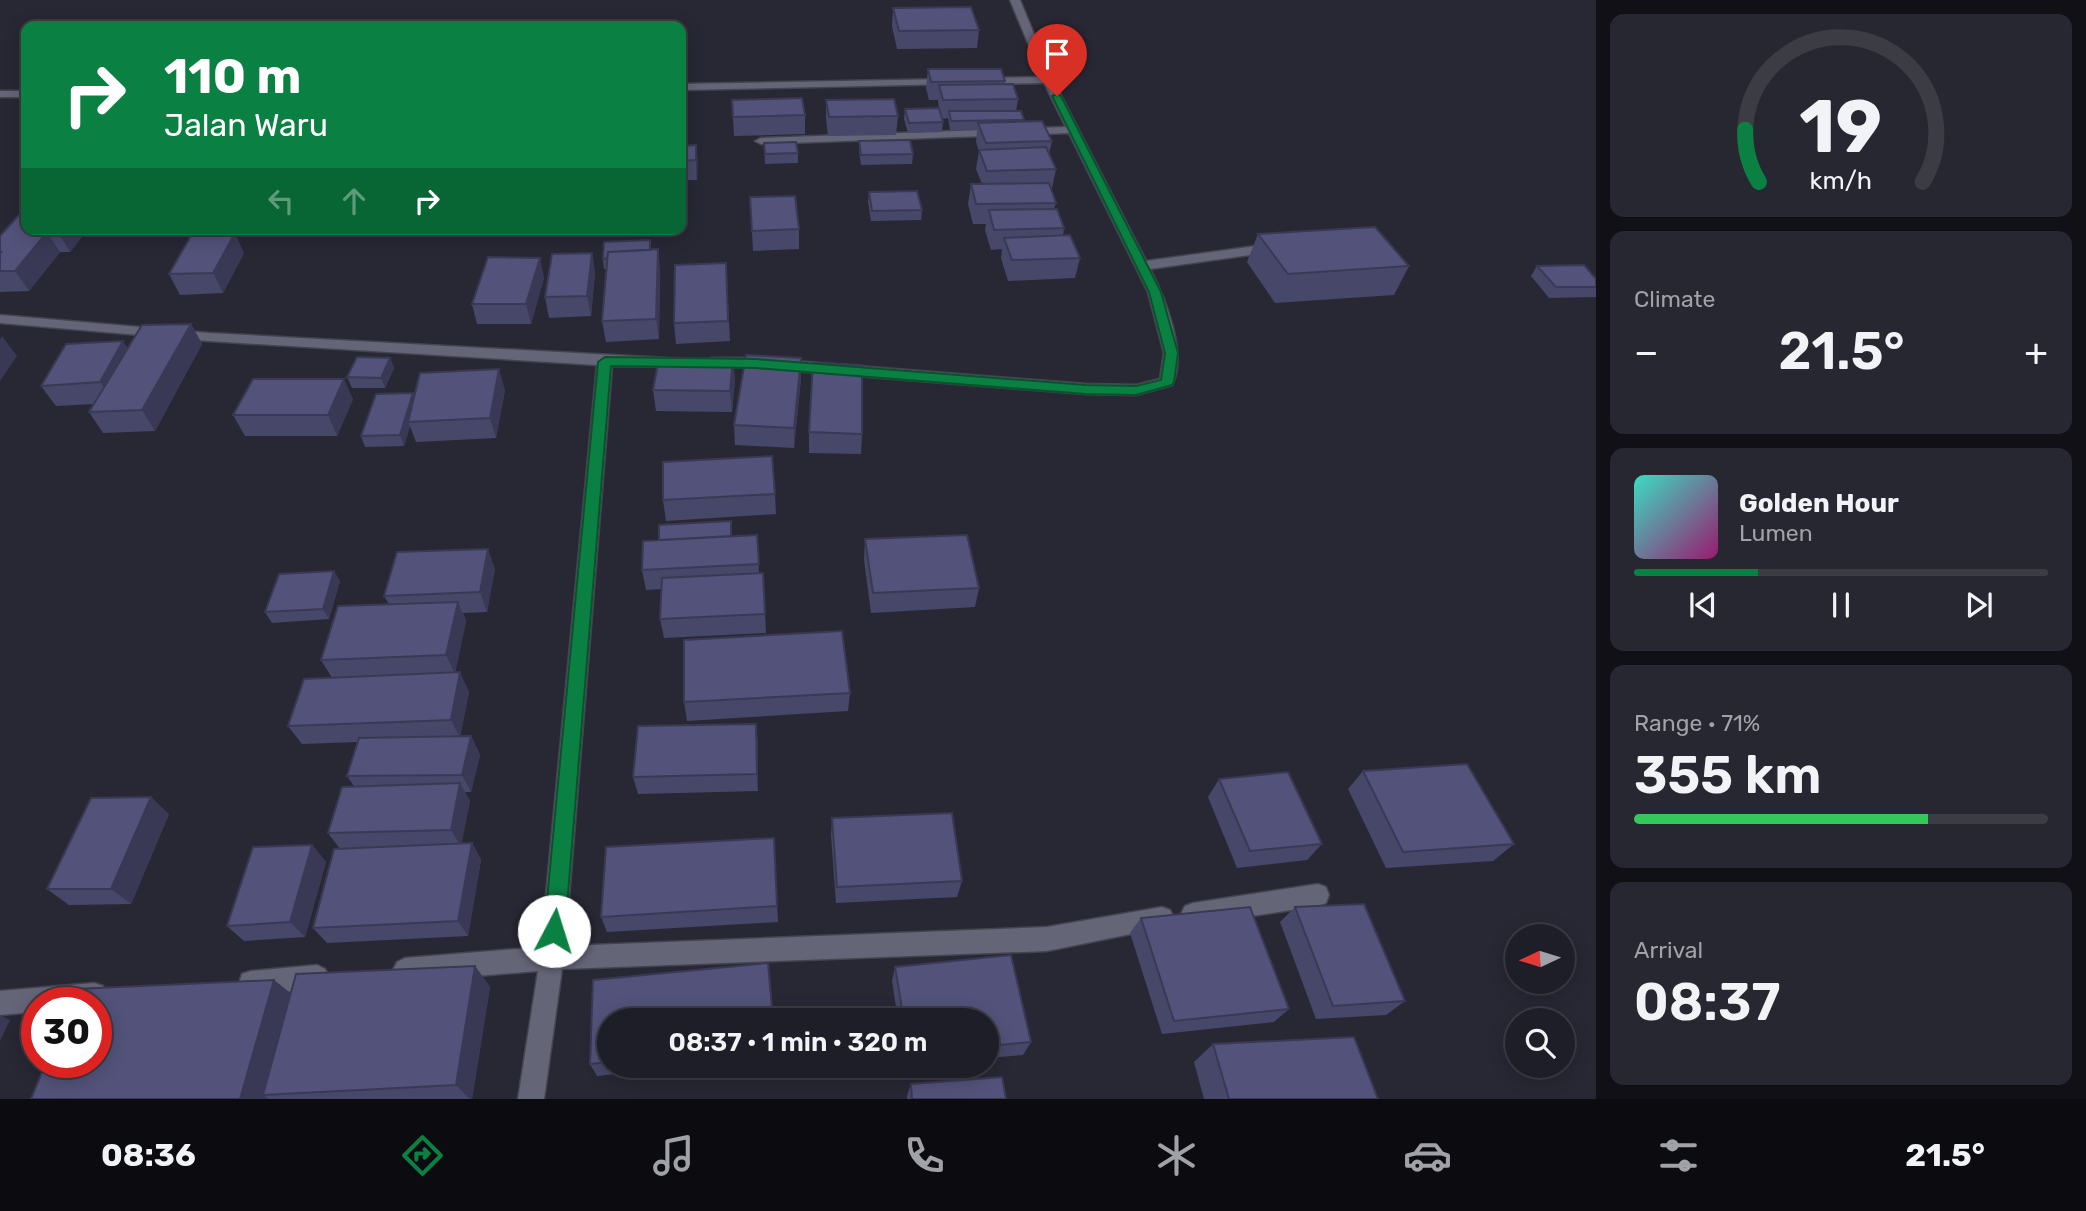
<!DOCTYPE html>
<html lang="en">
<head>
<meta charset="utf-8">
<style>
  :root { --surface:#1e1e28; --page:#262730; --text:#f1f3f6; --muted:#a1a2a8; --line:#3c3c45; --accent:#0b8043 }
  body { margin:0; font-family:Rubik,sans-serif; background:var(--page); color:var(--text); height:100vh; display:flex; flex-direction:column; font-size:26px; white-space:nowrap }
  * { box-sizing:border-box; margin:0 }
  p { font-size:23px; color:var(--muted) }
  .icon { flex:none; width:38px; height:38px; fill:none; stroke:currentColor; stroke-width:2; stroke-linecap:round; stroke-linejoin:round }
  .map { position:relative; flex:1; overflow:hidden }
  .sheet { display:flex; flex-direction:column; gap:14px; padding:14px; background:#101016; width:490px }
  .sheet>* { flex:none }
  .hud { position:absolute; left:21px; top:21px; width:665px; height:214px; border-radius:14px; box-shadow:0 4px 18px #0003,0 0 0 2px var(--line); background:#0b8043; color:#fff; overflow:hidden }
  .needle { width:46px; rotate:266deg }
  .controls { position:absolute; left:1505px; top:924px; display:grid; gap:14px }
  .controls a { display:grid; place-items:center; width:70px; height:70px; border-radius:50%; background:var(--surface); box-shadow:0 4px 18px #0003,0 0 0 2px var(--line); font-size:35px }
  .speed { position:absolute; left:21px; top:987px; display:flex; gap:14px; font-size:35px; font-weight:700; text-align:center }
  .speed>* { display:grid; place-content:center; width:91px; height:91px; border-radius:50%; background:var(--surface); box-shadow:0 4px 18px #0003,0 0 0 2px var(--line); line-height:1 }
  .speed .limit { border:10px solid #d22; background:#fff; color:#111 }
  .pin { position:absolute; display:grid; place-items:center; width:60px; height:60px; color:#fff; margin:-72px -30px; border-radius:50% 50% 50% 0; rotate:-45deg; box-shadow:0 0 7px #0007 }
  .pin .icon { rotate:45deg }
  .me { position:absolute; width:77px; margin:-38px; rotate:5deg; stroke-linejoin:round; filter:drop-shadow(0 0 5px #0008) }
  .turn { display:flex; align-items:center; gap:24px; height:147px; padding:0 28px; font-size:32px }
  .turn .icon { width:91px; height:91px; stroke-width:2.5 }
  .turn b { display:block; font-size:49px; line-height:60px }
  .lanes { display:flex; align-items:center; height:66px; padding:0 28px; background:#0003; justify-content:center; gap:35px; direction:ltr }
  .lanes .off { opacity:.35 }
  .big { font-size:52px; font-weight:600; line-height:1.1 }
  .sheet .card { flex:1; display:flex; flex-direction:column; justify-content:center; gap:10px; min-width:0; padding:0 24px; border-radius:14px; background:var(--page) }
  .sheet .dial { align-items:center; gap:0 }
  .dial svg { height:182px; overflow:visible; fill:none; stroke:var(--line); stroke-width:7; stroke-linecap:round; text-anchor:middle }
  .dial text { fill:var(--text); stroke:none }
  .song { display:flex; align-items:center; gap:21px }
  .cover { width:84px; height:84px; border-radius:10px; background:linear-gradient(135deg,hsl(170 70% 55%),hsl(320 70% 35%)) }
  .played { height:7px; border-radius:4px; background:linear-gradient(90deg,var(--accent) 30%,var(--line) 30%) }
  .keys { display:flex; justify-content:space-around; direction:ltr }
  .heat { display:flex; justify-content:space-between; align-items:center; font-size:38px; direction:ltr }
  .charge { height:10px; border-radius:5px; background:linear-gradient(90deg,#34c759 71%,var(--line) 0) }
  .trip { position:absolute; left:597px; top:1008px; width:402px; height:70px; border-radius:35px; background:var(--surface); box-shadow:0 4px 18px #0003,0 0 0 2px var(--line); font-weight:600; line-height:70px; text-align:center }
  .dock { display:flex; height:112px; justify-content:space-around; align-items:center; background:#0c0c10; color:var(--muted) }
  .dock .icon { width:49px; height:49px }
  .dock .current { color:var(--accent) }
  .dock b { font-size:32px; color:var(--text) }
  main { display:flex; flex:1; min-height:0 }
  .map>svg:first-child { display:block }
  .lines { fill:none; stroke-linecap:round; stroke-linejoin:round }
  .minor-casing { stroke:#444451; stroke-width:3 }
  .minor { fill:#656578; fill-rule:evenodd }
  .wall { fill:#474769 }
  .shaded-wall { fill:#3a3955 }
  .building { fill:#53527a; stroke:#3a3955; stroke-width:2 }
  .route { fill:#0b8043; stroke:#07532c; stroke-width:2 }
</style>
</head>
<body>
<main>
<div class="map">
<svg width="1596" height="1099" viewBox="0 0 1596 1099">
  <rect width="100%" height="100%" fill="#282835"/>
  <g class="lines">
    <defs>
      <path id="minor" d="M1010,0H1020L1053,80L1146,261L1271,244L1277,248L1271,252L1150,269C1165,298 1188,354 1172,385L1136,395L1086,394L756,368L706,366L704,363L706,360L711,358H756L1086,384L1136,385L1160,379L1164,353L1148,292L1069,133L761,144L755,141L761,138L1066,127L1044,83L982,84L977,81L982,78L1042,77Z
        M950,79L955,82L954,84L681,90V84Z
        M0,91H26V97H0Z
        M0,315L209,333L685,359L687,362L680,367L612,366L565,946L1047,927L1162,907L1170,910L1174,918L1170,926L1047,951L562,969L544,1099H518L538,971L405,982L397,978L393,970L397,962L405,958L541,947L597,365L209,341L0,323Z
        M1318,884L1326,887L1329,895L1326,903L1318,906L1193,925L1185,922L1181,914L1185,906L1193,903Z
        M317,965L325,969L329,977L325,985L317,989L251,995L242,992L239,983L242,974L251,971Z
        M94,983L103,986L106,995L103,1004L96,1006V1003H37V1012L0,1015V991Z"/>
    </defs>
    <!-- minor casing -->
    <use href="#minor" class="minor-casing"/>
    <!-- minor -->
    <use href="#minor" class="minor"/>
  </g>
  <!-- wall -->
  <path class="wall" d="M893,8L979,30L977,48L897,49L892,26Z
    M928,69L1005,81V84L1018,99L1016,111L1024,122L1052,141L1049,154L1056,169L1052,188H1050L1056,203L1054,209L1064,228L1063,236L1080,258L1075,278L1008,281L1001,258L1002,249L991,250L985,230L986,224H973L968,204L971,184H982L976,169L979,151L976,142L977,130H950L948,118L942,119L943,122L942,132L908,133L904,119L905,109L939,110L938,100H929L926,88Z
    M732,100L805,115V134L734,136Z
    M826,100L898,116L896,135L828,136L826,119Z
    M859,141L913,154L912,164L861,165L859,151Z
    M764,143L798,153V163L765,164Z
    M696,145L697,180H681V146Z
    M869,192L922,210L921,220L871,221L868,202Z
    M750,197L799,229V249L753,251Z
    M88,229L70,252H60L29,291L0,292V236Z
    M1258,234L1409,266L1394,295L1275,303L1247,262Z
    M650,240L651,250L660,269L659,339L606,342L602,321L606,269H604L603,259Z
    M244,253L223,293L180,295L169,274Z
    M592,253L595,273L591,316L549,318L545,297Z
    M726,263L730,341L676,344L674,323Z
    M1537,266L1596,279V297L1549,298L1531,276Z
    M544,278L531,324H477L472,304Z
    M191,324L202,344L155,431L103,433L89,412L94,404L56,406L41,386L128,349Z
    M390,358L394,368L385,388H352L347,377Z
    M801,378L794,448L735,445L734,425Z
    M735,379L732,412L656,411L653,390Z
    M505,390L496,438L416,442L410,426L404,446L365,447L361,436L413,393L415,396Z
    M353,399L337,436H245L233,415Z
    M809,432L862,434L861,454L809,453Z
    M775,494L776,514L666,521L663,500Z
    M757,535L759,573H763L766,633L664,638L660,619L662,589L646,590L642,570L659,540Z
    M865,539L979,588L975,607L871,613L864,560Z
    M495,569L487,612L463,613L466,621L455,673L469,692L460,737L471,736L480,755L471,792H465L470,801L461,844L472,843L481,860L468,936L327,943L313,928L340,849L328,833L354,786L347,776L357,742L302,744L288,726L332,678L321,660L389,604L384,596Z
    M340,581L329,619L272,623L265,612Z
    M850,693L848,711L687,721L684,702Z
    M756,724L758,791L638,794L633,777Z
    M1363,771L1514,844L1493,861L1386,868L1348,789Z
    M1219,779L1322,844L1307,860L1237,868L1208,797Z
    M169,814L131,904L69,905L47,889Z
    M832,818L962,881L957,897L836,903L831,835Z
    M774,838L778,922L607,932L601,917Z
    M312,845L326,862L305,937L244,941L227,926Z
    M1295,907L1405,1001L1386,1015L1316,1019L1280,922Z
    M1141,918L1289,1009L1274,1022L1162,1034L1130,933Z
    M475,966L490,987L472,1099H31L274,980L291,994Z
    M895,967L1031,1042L1023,1055L987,1058V1020H898L892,981Z
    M609,1020V1066H691L597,1076L590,1064Z
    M1213,1044L1378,1099H1204L1194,1062Z
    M911,1084L1006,1099H907V1096Z"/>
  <!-- shaded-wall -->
  <path class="shaded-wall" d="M696,145L698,165L697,180L696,160Z
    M60,229H88L70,252L58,232Z
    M47,232L60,252L29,291L15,271Z
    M235,233L244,253L223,293L213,273Z
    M658,249L660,269L659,339L656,319Z
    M592,253L595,273L591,316L587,296Z
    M540,258L544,278L531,324L526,304Z
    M191,324L202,344L155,431L142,410Z
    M2,336L17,356L0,381V339Z
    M123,341L136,361L114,403L100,382Z
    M390,358L394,368L385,388L381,378Z
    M801,358V378L794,448V428Z
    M733,359L735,379L732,412L730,391Z
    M499,369L505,390L496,438L490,418Z
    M344,379L353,399L337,436L328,415Z
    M413,393L417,403L408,422L410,426L404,446L400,435Z
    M488,549L495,569L487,612L480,592Z
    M334,571L340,581L329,619L323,609Z
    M458,602L466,621L455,674L446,655Z
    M460,672L469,692L460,738L451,720Z
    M756,724L758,742V791L757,774Z
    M471,736L480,755L471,792L462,775Z
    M460,783L470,801L461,847L451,830Z
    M151,797L169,814L131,904L111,889Z
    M472,843L481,860L468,936L458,921Z
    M312,845L326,862L305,937L290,922Z
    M475,966L490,987L472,1099H470L456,1085Z
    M274,980L298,999L263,1095L269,1099H240Z
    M0,1015L10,1020L0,1041Z"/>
  <!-- building -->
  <path class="building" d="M971,7L979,30L899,31L893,8Z
    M928,69H1001L1005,81L931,82Z
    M1013,84L1018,99L943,100L939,85Z
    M802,98L805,115L733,117L732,100Z
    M894,99L898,116L829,117L826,100Z
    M939,108L943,122L909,123L905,109Z
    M949,111H1021L1024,120L951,121Z
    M1042,121L1052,141L986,143L978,123Z
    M910,140L913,154L861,155L859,141Z
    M796,142L798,153L765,154L764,143Z
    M696,145V160L681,161V146Z
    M1046,147L1056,169L987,171L979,150Z
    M1049,183L1056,203L976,204L971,184Z
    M917,191L922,210L872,211L869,192Z
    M795,196L799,229L752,231L750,197Z
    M26,207V229H60L58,232H47L15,271H0V254L1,252H0V236Z
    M1057,209L1064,228L994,230L989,210Z
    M1375,227L1409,266L1288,274L1258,234Z
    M235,233L213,273L169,274L192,234Z
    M1070,235L1080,258L1012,260L1004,238Z
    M650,240V250L608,252L607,258L603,259L604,242Z
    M658,249L656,319L602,321L608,252Z
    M592,253L587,296L545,297L552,254Z
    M488,257L540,258L526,304H472Z
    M726,263L728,321L674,323L675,265Z
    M1584,265L1596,279V287H1556L1537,266Z
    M191,324L142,410L89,412L142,325Z
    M123,341L100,382L41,386L66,344Z
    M746,355L801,358L794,428L734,425Z
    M357,357L390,358L381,378L347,377Z
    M659,358L733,359L730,391L653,390Z
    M813,363L862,365V434L809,432Z
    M499,369L490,418L408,422L420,373Z
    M253,379H344L328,415H233Z
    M413,393L400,435L361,436L376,394Z
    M772,456L775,494L663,500V462Z
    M731,521V536L659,540V525Z
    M757,535L759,564L642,570L643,541Z
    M967,535L979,588L873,593L865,539Z
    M488,549L480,592L384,596L397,552Z
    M334,571L323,609L265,612L279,574Z
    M763,573L765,614L660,619L662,578Z
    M458,602L446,655L321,660L338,606Z
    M842,631L850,693L684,702V640Z
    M460,672L451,720L288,726L304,679Z
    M756,724L757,774L633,777L638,726Z
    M471,736L462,775L347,776L359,738Z
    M1467,764L1514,844L1403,852L1363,771Z
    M1288,772L1322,844L1250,851L1219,779Z
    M460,783L451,830L328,833L342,787Z
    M151,797L111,889H47L91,798Z
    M952,813L962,881L837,887L832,818Z
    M774,838L777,906L601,917L606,847Z
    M472,843L458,921L313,928L334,849Z
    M312,845L290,922L227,926L253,847Z
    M1364,904L1405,1001L1333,1006L1295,907Z
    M1250,907L1289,1009L1174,1021L1141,918Z
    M1011,955L1031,1042L987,1046V1020H904L895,967Z
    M768,963L773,1020H609V1062L590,1064L593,980Z
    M475,966L456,1085L263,1095L296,974Z
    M274,980L240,1099H31L46,1062H96V1003H71L76,989Z
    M1354,1037L1378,1099H1229L1213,1044Z
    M1002,1077L1006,1099H912L911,1084Z"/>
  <!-- route -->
  <path class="route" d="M1057,94L1061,96L1161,292L1178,353L1174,382L1172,385L1136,395L1086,394L756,368L611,366L565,931L562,939L554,942L547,939L544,931L598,362L605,357L756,359L1086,385L1136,386L1161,380L1165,353L1149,292L1052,96Z"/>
</svg>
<div class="controls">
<a><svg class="needle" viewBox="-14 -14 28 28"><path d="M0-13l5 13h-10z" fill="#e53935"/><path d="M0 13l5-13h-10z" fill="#a1a2a8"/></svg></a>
<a><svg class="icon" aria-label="search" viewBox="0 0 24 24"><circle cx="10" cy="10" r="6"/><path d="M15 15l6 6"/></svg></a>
</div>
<div class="speed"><div class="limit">30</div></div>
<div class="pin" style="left:1057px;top:96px;background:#d93025"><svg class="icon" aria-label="arrive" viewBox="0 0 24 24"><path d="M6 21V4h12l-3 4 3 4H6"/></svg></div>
<svg class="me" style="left:554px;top:931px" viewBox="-20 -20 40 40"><circle r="19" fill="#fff"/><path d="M0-13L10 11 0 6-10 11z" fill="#0b8043"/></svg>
<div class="trip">08:37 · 1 min · 320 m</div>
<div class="hud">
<div class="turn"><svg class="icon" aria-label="right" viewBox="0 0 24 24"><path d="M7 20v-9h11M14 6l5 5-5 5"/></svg><div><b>110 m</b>Jalan Waru</div></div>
<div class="lanes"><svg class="icon off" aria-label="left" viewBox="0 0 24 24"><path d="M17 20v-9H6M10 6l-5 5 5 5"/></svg><svg class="icon off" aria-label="ahead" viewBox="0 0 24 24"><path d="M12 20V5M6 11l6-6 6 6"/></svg><svg class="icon" aria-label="right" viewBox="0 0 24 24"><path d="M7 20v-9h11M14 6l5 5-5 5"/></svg></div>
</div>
</div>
<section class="sheet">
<div class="card dial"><svg viewBox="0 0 100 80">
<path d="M14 69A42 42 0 1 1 86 69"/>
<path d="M14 69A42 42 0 0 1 8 46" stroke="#0b8043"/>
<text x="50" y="56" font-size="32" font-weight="700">19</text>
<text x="50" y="72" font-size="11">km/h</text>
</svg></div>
<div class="card"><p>Climate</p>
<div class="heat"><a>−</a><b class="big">21.5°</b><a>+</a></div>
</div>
<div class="card">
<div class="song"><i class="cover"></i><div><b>Golden Hour</b><p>Lumen</p></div></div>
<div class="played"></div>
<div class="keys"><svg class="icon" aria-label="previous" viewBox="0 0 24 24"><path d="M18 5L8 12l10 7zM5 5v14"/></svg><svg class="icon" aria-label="pause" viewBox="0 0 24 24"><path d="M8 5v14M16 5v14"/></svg><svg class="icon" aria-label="next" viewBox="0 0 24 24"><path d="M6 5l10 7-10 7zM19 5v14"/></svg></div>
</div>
<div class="card"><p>Range · 71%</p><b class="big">355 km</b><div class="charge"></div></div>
<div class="card"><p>Arrival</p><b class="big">08:37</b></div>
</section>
</main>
<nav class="dock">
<b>08:36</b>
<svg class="icon current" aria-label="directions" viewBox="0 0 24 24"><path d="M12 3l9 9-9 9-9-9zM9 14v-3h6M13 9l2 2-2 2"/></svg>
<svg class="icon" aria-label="music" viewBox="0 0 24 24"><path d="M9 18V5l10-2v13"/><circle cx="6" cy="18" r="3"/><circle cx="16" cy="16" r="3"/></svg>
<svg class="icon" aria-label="phone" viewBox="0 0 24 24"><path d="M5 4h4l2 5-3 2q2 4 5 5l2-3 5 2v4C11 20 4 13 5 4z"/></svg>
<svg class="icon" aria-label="climate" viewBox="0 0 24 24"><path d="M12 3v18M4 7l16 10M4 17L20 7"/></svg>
<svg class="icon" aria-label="car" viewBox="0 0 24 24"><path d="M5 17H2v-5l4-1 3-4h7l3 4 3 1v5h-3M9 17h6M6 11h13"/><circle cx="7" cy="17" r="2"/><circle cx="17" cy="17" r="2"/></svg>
<svg class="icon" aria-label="filters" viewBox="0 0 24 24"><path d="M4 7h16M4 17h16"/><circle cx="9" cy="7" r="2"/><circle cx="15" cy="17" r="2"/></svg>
<b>21.5°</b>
</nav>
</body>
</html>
